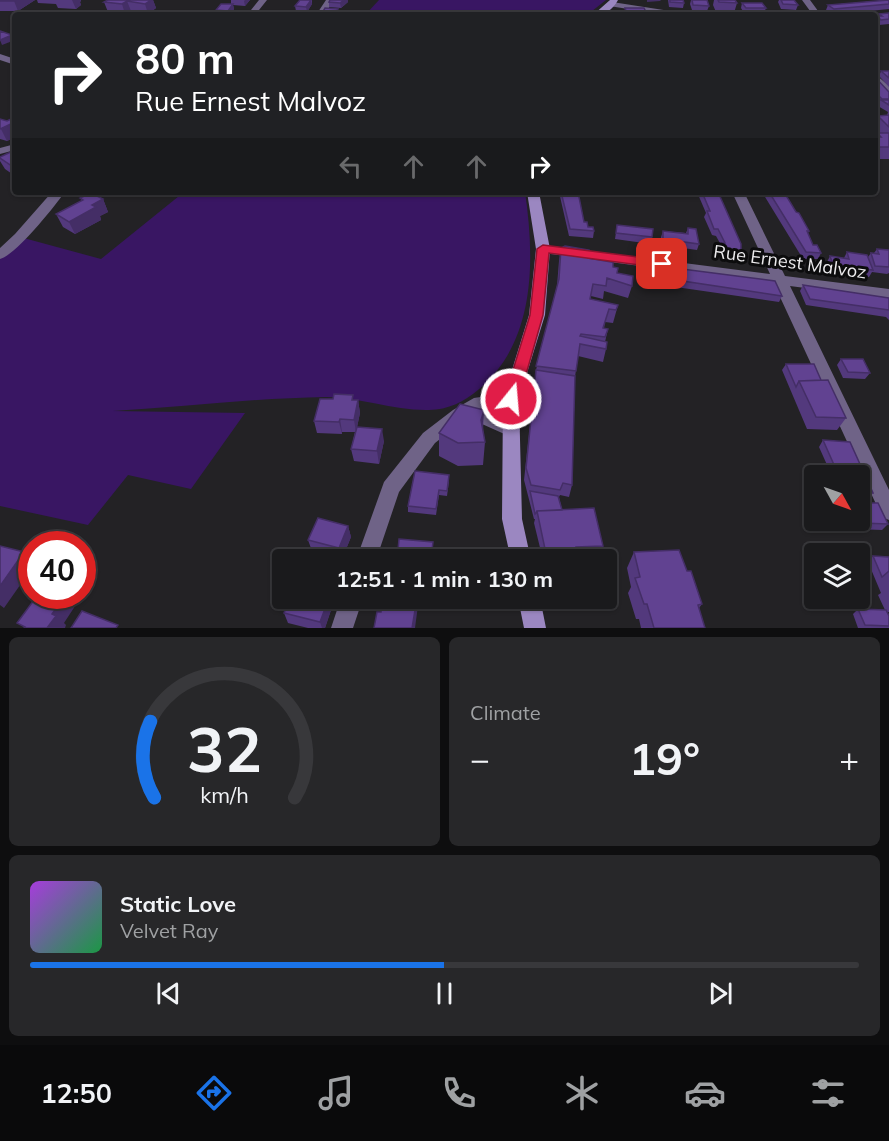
<!DOCTYPE html>
<html lang="en">
<head>
<meta charset="utf-8">
<style>
  :root { --surface:#1a1a1c; --page:#272729; --text:#f1f3f6; --muted:#9fa1a3; --line:#38383b; --accent:#1a73e8 }
  body { margin:0; font-family:Mulish,sans-serif; background:var(--page); color:var(--text); height:100vh; display:flex; flex-direction:column; font-size:22px; white-space:nowrap }
  * { box-sizing:border-box; margin:0 }
  p { font-size:20px; color:var(--muted) }
  .icon { flex:none; width:33px; height:33px; fill:none; stroke:currentColor; stroke-width:2; stroke-linecap:round; stroke-linejoin:round }
  .map { position:relative; height:628px; overflow:hidden }
  .details { display:flex; flex-direction:column; gap:9px; padding:9px; background:#0e0e0f; flex:1 }
  .details>* { flex:none }
  .top-card { position:absolute; left:12px; top:12px; width:866px; height:183px; border-radius:6px; box-shadow:0 2px 4px #0004,0 0 0 2px var(--line); background:#202124; color:#fff; overflow:hidden }
  .needle { width:39px; rotate:130deg }
  .buttons { position:absolute; left:804px; top:465px; display:grid; gap:12px }
  .buttons a { display:grid; place-items:center; width:66px; height:66px; border-radius:6px; background:var(--surface); box-shadow:0 2px 4px #0004,0 0 0 2px var(--line); font-size:30px }
  .speed { position:absolute; left:18px; top:531px; display:flex; gap:12px; font-size:30px; font-weight:700; text-align:center }
  .speed>* { display:grid; place-content:center; width:78px; height:78px; border-radius:50%; background:var(--surface); box-shadow:0 2px 4px #0004,0 0 0 2px var(--line); line-height:1 }
  .speed .limit { border:9px solid #d22; background:#fff; color:#111 }
  .pin { position:absolute; display:grid; place-items:center; width:51px; height:51px; color:#fff; margin:-26px; border-radius:12px; box-shadow:0 3px 9px #0006 }
  .me { position:absolute; width:66px; margin:-33px; rotate:17deg; stroke-linejoin:round; filter:drop-shadow(0 0 4px #0008) }
  .turn { display:flex; align-items:center; gap:21px; height:126px; padding:0 24px; font-size:27px }
  .turn .icon { width:78px; height:78px; stroke-width:2.5 }
  .turn b { display:block; font-size:42px; line-height:51px }
  .lanes { display:flex; align-items:center; height:57px; padding:0 24px; background:#0003; justify-content:center; gap:30px; direction:ltr }
  .lanes .off { opacity:.35 }
  .big { font-size:45px; font-weight:700; line-height:1.1 }
  .details .widget { flex:1; display:flex; flex-direction:column; justify-content:center; gap:9px; min-width:0; padding:0 21px; border-radius:9px; background:var(--page) }
  .details .dial { align-items:center; gap:0 }
  .dial svg { height:156px; overflow:visible; fill:none; stroke:var(--line); stroke-width:7; stroke-linecap:round; text-anchor:middle }
  .dial text { fill:var(--text); stroke:none }
  .song { display:flex; align-items:center; gap:18px }
  .cover { width:72px; height:72px; border-radius:9px; background:linear-gradient(135deg,hsl(280 70% 55%),hsl(140 70% 35%)) }
  .played { height:6px; border-radius:3px; background:linear-gradient(90deg,var(--accent) 50%,var(--line) 50%) }
  .keys { display:flex; justify-content:space-around; direction:ltr }
  .heat { display:flex; justify-content:space-between; align-items:center; font-size:33px; direction:ltr }
  .details .tiles { flex:1; display:grid; gap:9px; grid-template-columns:1fr 1fr }
  .widget:last-child { grid-column:span 2 }
  .trip { position:absolute; left:272px; top:549px; width:345px; height:60px; border-radius:6px; background:var(--surface); box-shadow:0 2px 4px #0004,0 0 0 2px var(--line); font-weight:700; line-height:60px; text-align:center }
  .tabs { display:flex; height:96px; justify-content:space-around; align-items:center; background:#0a0a0b; color:var(--muted) }
  .tabs .icon { width:42px; height:42px }
  .tabs .active { color:var(--accent) }
  .tabs b { font-size:27px; color:var(--text) }
  .map>svg:first-child { display:block }
  .green { fill:#391663 }
  .lines { fill:none; stroke-linecap:round; stroke-linejoin:round }
  .street { fill:#6f6387; fill-rule:evenodd }
  .secondary { fill:#9b87c1; fill-rule:evenodd }
  .wall { fill:#53397d }
  .shaded-wall { fill:#442e66 }
  .building { fill:#614291; stroke:#442e66; stroke-width:1.5 }
  .route { fill:#e11d48; stroke:#92132f; stroke-width:1.5 }
  .labels { text-anchor:middle; stroke-width:6; stroke-linejoin:round; paint-order:stroke }
  .street-label { font-size:18px; fill:#edecee; stroke:#0c0c0d }
</style>
</head>
<body>
<div class="map">
<svg width="889" height="628" viewBox="0 0 889 628">
  <rect width="100%" height="100%" fill="#232225"/>
  <!-- green -->
  <path class="green" d="M379,0H606L587,15H365Z
    M184,192H525C535,260 536,342 478,390C465,401 448,410 429,410C395,411 360,397 326,397C255,398 184,407 113,411L245,413L191,489L128,475L88,525L0,506V255L20,237L101,259Z"/>
  <g class="lines">
    <!-- street -->
    <path class="street" d="M259,0H267L255,15H247Z
      M326,0H334L324,15H316Z
      M802,0H810L821,15H813Z
      M612,2L683,13L687,15H667L609,6V2Z
      M889,13V17L874,18V15H871Z
      M0,54L15,59V65L0,60Z
      M874,73L889,86V95L874,82Z
      M15,144V150L0,154V148Z
      M52,192H65C54,207 16,255 0,259V248L15,234Z
      M732,192H744L785,276L889,289V299L790,286L889,490V520L882,517L774,284L543,253L536,249L543,245L770,274Z
      M511,392L517,394L519,399L517,404L483,410L517,425L520,430L517,435L511,437L482,424L463,421L435,443L399,492L376,560H356L384,482L423,433L453,410L474,398Z
      M341,598H363L353,628H331Z"/>
    <!-- secondary -->
    <path class="secondary" d="M610,0H618C613,10 604,15 593,15Z
      M527,192H539L550,249L545,315L519,399L522,519L531,560H511L502,519L503,399L529,315L536,249Z
      M518,598H540L546,628H524Z"/>
  </g>
  <!-- wall -->
  <path class="wall" d="M0,0H35L18,11H0Z
    M37,0H81V1L80,2L81,5L76,9L58,8L56,4L38,3Z
    M108,0H153L156,8L148,14L131,11L125,14L108,12L104,2Z
    M231,0H250L245,6L233,5L234,9L230,15H212L217,14L216,10L231,4Z
    M300,0H312V4L307,12L296,11L295,6Z
    M330,0H348V2L341,8L329,7V2Z
    M668,0H683L684,3L683,8L669,7Z
    M691,0H707L709,6L707,11L692,10L690,4Z
    M714,0H735L737,3L734,13L716,12L713,5Z
    M779,0H794L798,5L796,10L781,9L778,2Z
    M889,0V9L849,13L864,15H844L845,13L832,14L826,10L828,5Z
    M742,3L766,8L764,13H744L741,8Z
    M625,8L647,14V15H624Z
    M322,13L339,14L338,15H322Z
    M889,13V24L879,25L875,21L879,14Z
    M881,71H889V87L879,76Z
    M874,76L889,92V159H874V137L877,133L874,130V122L878,116L888,115H887L888,112L878,106L879,104L874,99Z
    M0,119L7,121L15,119V137L7,141L0,139Z
    M15,150V176L5,169L0,161V157Z
    M559,192H578L584,222L588,227L594,231L593,238L569,236Z
    M697,192H718L741,251L738,258H723L720,250L721,245L716,236L712,235L704,217L706,213Z
    M762,192H784L796,212L809,231L808,233L813,245L821,253L818,259H803Z
    M80,198L103,199L108,212L100,216L101,220L75,234L63,227L56,214L82,201Z
    M617,225L652,237L651,244L615,239Z
    M688,228L699,244L697,250L661,245V237L663,231L686,233Z
    M561,248L588,256L613,267L617,273L632,286L628,298L604,291L603,299L591,296L590,299L618,305L613,323L605,322L604,328L608,329L605,342L606,349L603,362L578,356L575,377L572,485L569,497L560,495L559,497L562,510L603,546L599,557L578,558V560H543L534,523L535,519H534L524,480L536,370L557,286L559,261Z
    M877,249L889,250V273L887,274L872,272L869,277L829,271L827,262L830,256L844,258L847,252L868,257L871,253H874Z
    M643,264L782,296L779,302L641,282L642,270Z
    M803,285L889,298V320L886,317L806,305L800,291Z
    M841,359L870,373L865,379L843,378L837,365Z
    M786,364L821,380L846,418L837,430L807,429L782,370Z
    M354,400H358L360,413L357,427L384,441L379,464L354,461L351,449L355,432H342V434L317,433L314,421Z
    M484,410L483,430L485,442L483,465L458,466L439,456V433Z
    M823,440L850,442L873,493L868,499L860,498V476H832L819,447Z
    M449,481L447,496L439,495L436,515L408,512V506Z
    M852,520H860L888,524L882,530L855,529Z
    M348,526L351,537L342,559L312,551L308,540Z
    M634,552L687,571L702,604L699,608L705,628H641L639,619H636L628,593L631,587L627,568Z
    M873,556L889,557V612H887L889,616V628H858L853,614L858,609L885,610L878,595L881,593L868,562Z
    M290,598H335L325,628H308L288,623L284,613Z"/>
  <!-- shaded-wall -->
  <path class="shaded-wall" d="M16,0H35L18,11L14,1Z
    M72,0H81L80,2L81,5L76,9Z
    M151,0H153L156,8L148,14L145,4Z
    M245,0H250L245,6L244,1Z
    M311,0L312,4L307,12L306,7Z
    M344,0H348V2L341,8L340,3Z
    M647,0H661L660,1L647,2Z
    M127,1L131,11L125,14L122,4Z
    M233,4L234,9L229,15L228,11Z
    M338,9L339,14L338,15H335Z
    M12,35L15,40L2,45L0,40Z
    M15,122V137L7,141L1,129Z
    M103,199L108,212L100,216L101,220L75,234L69,222L92,205Z
    M358,400L360,413L356,432L354,420Z
    M484,410L482,433L479,443L481,420Z
    M340,419L342,432V434L339,422Z
    M382,429L384,441L379,464L377,451Z
    M348,526L351,537L342,559L339,548Z
    M24,552L32,559V568L4,608L0,605V586Z
    M65,596H74L79,600L64,623L66,625L65,628H47L52,614Z
    M329,598H335L325,628H322L320,622Z
    M417,598H419L415,628H412Z"/>
  <!-- building -->
  <path class="building" d="M0,0H16L14,1H0Z
    M108,0H151L145,4L127,1L122,4L104,2Z
    M300,0H311L306,7L295,6Z
    M330,0H344L340,3L329,2Z
    M670,0H683L684,3L670,2Z
    M692,0H707L709,6L693,5Z
    M718,0H735L737,3L719,2Z
    M781,0H794L798,5L783,4Z
    M889,0V4L834,9L828,5Z
    M742,3H762L766,8H746Z
    M221,4H233L228,11L216,10Z
    M325,8L338,9L335,14L322,13Z
    M625,8H644L647,14H627Z
    M845,12L861,13L864,15H848Z
    M889,13V19L881,20L877,16H882L879,14Z
    M213,14H228L212,15Z
    M0,31L12,35L0,40Z
    M881,71H889V78Z
    M874,76L889,92V99H882L874,91Z
    M881,100H889V105Z
    M889,115V127L878,116Z
    M13,118L15,119V122L0,129V119L7,121Z
    M877,133H889V147H874V137H881Z
    M15,150V168L0,158V157Z
    M561,192H578L584,222H587L588,227H593L594,231L570,229Z
    M702,192H718L741,244V251H725L722,243H725L718,229H714L707,211H710Z
    M769,192H784L796,212L799,213L809,231H807L813,245H817L821,253L806,252Z
    M91,193L103,199L92,205L96,207L69,222L56,214L83,200L80,198Z
    M617,225L653,229L652,237L616,233Z
    M688,228L696,229L699,244L663,239V231L688,234Z
    M565,246L589,250L588,258L613,262V267L618,268L617,273L633,276L632,286L607,278L606,286L593,284L590,299L618,305L616,310L609,309L603,328L608,329L605,337L581,334L580,336L607,342L606,349L580,344L576,371L536,366L559,279L561,248Z
    M877,249L889,250V267L875,266L871,253L879,254Z
    M847,252L867,255L873,270L833,265L830,256L849,259Z
    M588,256L612,260V262L588,258Z
    M643,264L775,281L782,296L643,275Z
    M803,285L889,298V310L810,299Z
    M841,359H863L870,373L848,372Z
    M786,364H814L821,380L799,381L796,387Z
    M536,370L575,376L572,485L563,483L560,490L531,485L526,468Z
    M828,380L846,418L816,417L799,381Z
    M334,394L353,395L352,400H358L354,420L340,419L339,422L314,421L320,399H333Z
    M460,404L484,410L481,420L485,442L458,443L439,433Z
    M357,427L382,429L377,451L351,449Z
    M823,440L850,442L873,493L860,492V476H839Z
    M415,471L449,475L447,491L439,490L436,509L408,506Z
    M530,491L558,496L562,510L537,511L536,513L535,514Z
    M860,503H878L888,524L861,523L860,520Z
    M594,508L603,546L576,547L578,560H561L559,548L545,549L537,511Z
    M318,518L348,526L339,548L308,540Z
    M399,539L433,542L431,558L430,553L398,550Z
    M0,546L24,552L0,586Z
    M397,550L430,553V560H395Z
    M679,550L687,571H691L702,604L698,605L705,628H654L647,604H644L635,578L640,577L634,552Z
    M873,556L889,557V571L882,577Z
    M37,596H65L52,614L56,616L47,628H24L25,627L17,623Z
    M290,598H329L320,622L284,613Z
    M383,598H417L412,628H374L377,612H381Z
    M858,609L886,610L889,616V626L865,625Z
    M82,611L118,625L116,628H71Z"/>
  <!-- route -->
  <path class="route" d="M543,245L662,260L668,264L662,268L549,253L543,315L519,399L517,403L511,405L506,403L504,399L530,315L537,249Z"/>
  <g class="labels">
    <!-- street labels -->
    <g class="street-label">
      <text transform="translate(790 262) rotate(8)" y="6">Rue Ernest Malvoz</text>
    </g>
  </g>
</svg>
<div class="buttons">
<a><svg class="needle" viewBox="-14 -14 28 28"><path d="M0-13l5 13h-10z" fill="#e53935"/><path d="M0 13l5-13h-10z" fill="#9fa1a3"/></svg></a>
<a><svg class="icon" aria-label="layers" viewBox="0 0 24 24"><path d="M12 4l9 5-9 5-9-5zM3 14l9 5 9-5"/></svg></a>
</div>
<div class="speed"><div class="limit">40</div></div>
<div class="pin" style="left:662px;top:264px;background:#d93025"><svg class="icon" aria-label="arrive" viewBox="0 0 24 24"><path d="M6 21V4h12l-3 4 3 4H6"/></svg></div>
<svg class="me" style="left:511px;top:399px" viewBox="-20 -20 40 40"><circle r="17" fill="#e11d48" stroke="#fff" stroke-width="3"/><path d="M0-11L8 9 0 5-8 9z" fill="#fff"/></svg>
<div class="trip">12:51 · 1 min · 130 m</div>
<div class="top-card">
<div class="turn"><svg class="icon" aria-label="right" viewBox="0 0 24 24"><path d="M7 20v-9h11M14 6l5 5-5 5"/></svg><div><b>80 m</b>Rue Ernest Malvoz</div></div>
<div class="lanes"><svg class="icon off" aria-label="left" viewBox="0 0 24 24"><path d="M17 20v-9H6M10 6l-5 5 5 5"/></svg><svg class="icon off" aria-label="ahead" viewBox="0 0 24 24"><path d="M12 20V5M6 11l6-6 6 6"/></svg><svg class="icon off" aria-label="ahead" viewBox="0 0 24 24"><path d="M12 20V5M6 11l6-6 6 6"/></svg><svg class="icon" aria-label="right" viewBox="0 0 24 24"><path d="M7 20v-9h11M14 6l5 5-5 5"/></svg></div>
</div>
</div>
<section class="details">
<div class="tiles">
<div class="widget dial"><svg viewBox="0 0 100 80">
<path d="M14 69A42 42 0 1 1 86 69"/>
<path d="M14 69A42 42 0 0 1 12 30" stroke="#1a73e8"/>
<text x="50" y="56" font-size="32" font-weight="700">32</text>
<text x="50" y="72" font-size="11">km/h</text>
</svg></div>
<div class="widget"><p>Climate</p>
<div class="heat"><a>−</a><b class="big">19°</b><a>+</a></div>
</div>
<div class="widget">
<div class="song"><i class="cover"></i><div><b>Static Love</b><p>Velvet Ray</p></div></div>
<div class="played"></div>
<div class="keys"><svg class="icon" aria-label="previous" viewBox="0 0 24 24"><path d="M18 5L8 12l10 7zM5 5v14"/></svg><svg class="icon" aria-label="pause" viewBox="0 0 24 24"><path d="M8 5v14M16 5v14"/></svg><svg class="icon" aria-label="next" viewBox="0 0 24 24"><path d="M6 5l10 7-10 7zM19 5v14"/></svg></div>
</div>
</div>
</section>
<nav class="tabs">
<b>12:50</b>
<svg class="icon active" aria-label="directions" viewBox="0 0 24 24"><path d="M12 3l9 9-9 9-9-9zM9 14v-3h6M13 9l2 2-2 2"/></svg>
<svg class="icon" aria-label="music" viewBox="0 0 24 24"><path d="M9 18V5l10-2v13"/><circle cx="6" cy="18" r="3"/><circle cx="16" cy="16" r="3"/></svg>
<svg class="icon" aria-label="phone" viewBox="0 0 24 24"><path d="M5 4h4l2 5-3 2q2 4 5 5l2-3 5 2v4C11 20 4 13 5 4z"/></svg>
<svg class="icon" aria-label="climate" viewBox="0 0 24 24"><path d="M12 3v18M4 7l16 10M4 17L20 7"/></svg>
<svg class="icon" aria-label="car" viewBox="0 0 24 24"><path d="M5 17H2v-5l4-1 3-4h7l3 4 3 1v5h-3M9 17h6M6 11h13"/><circle cx="7" cy="17" r="2"/><circle cx="17" cy="17" r="2"/></svg>
<svg class="icon" aria-label="filters" viewBox="0 0 24 24"><path d="M4 7h16M4 17h16"/><circle cx="9" cy="7" r="2"/><circle cx="15" cy="17" r="2"/></svg>
</nav>
</body>
</html>
